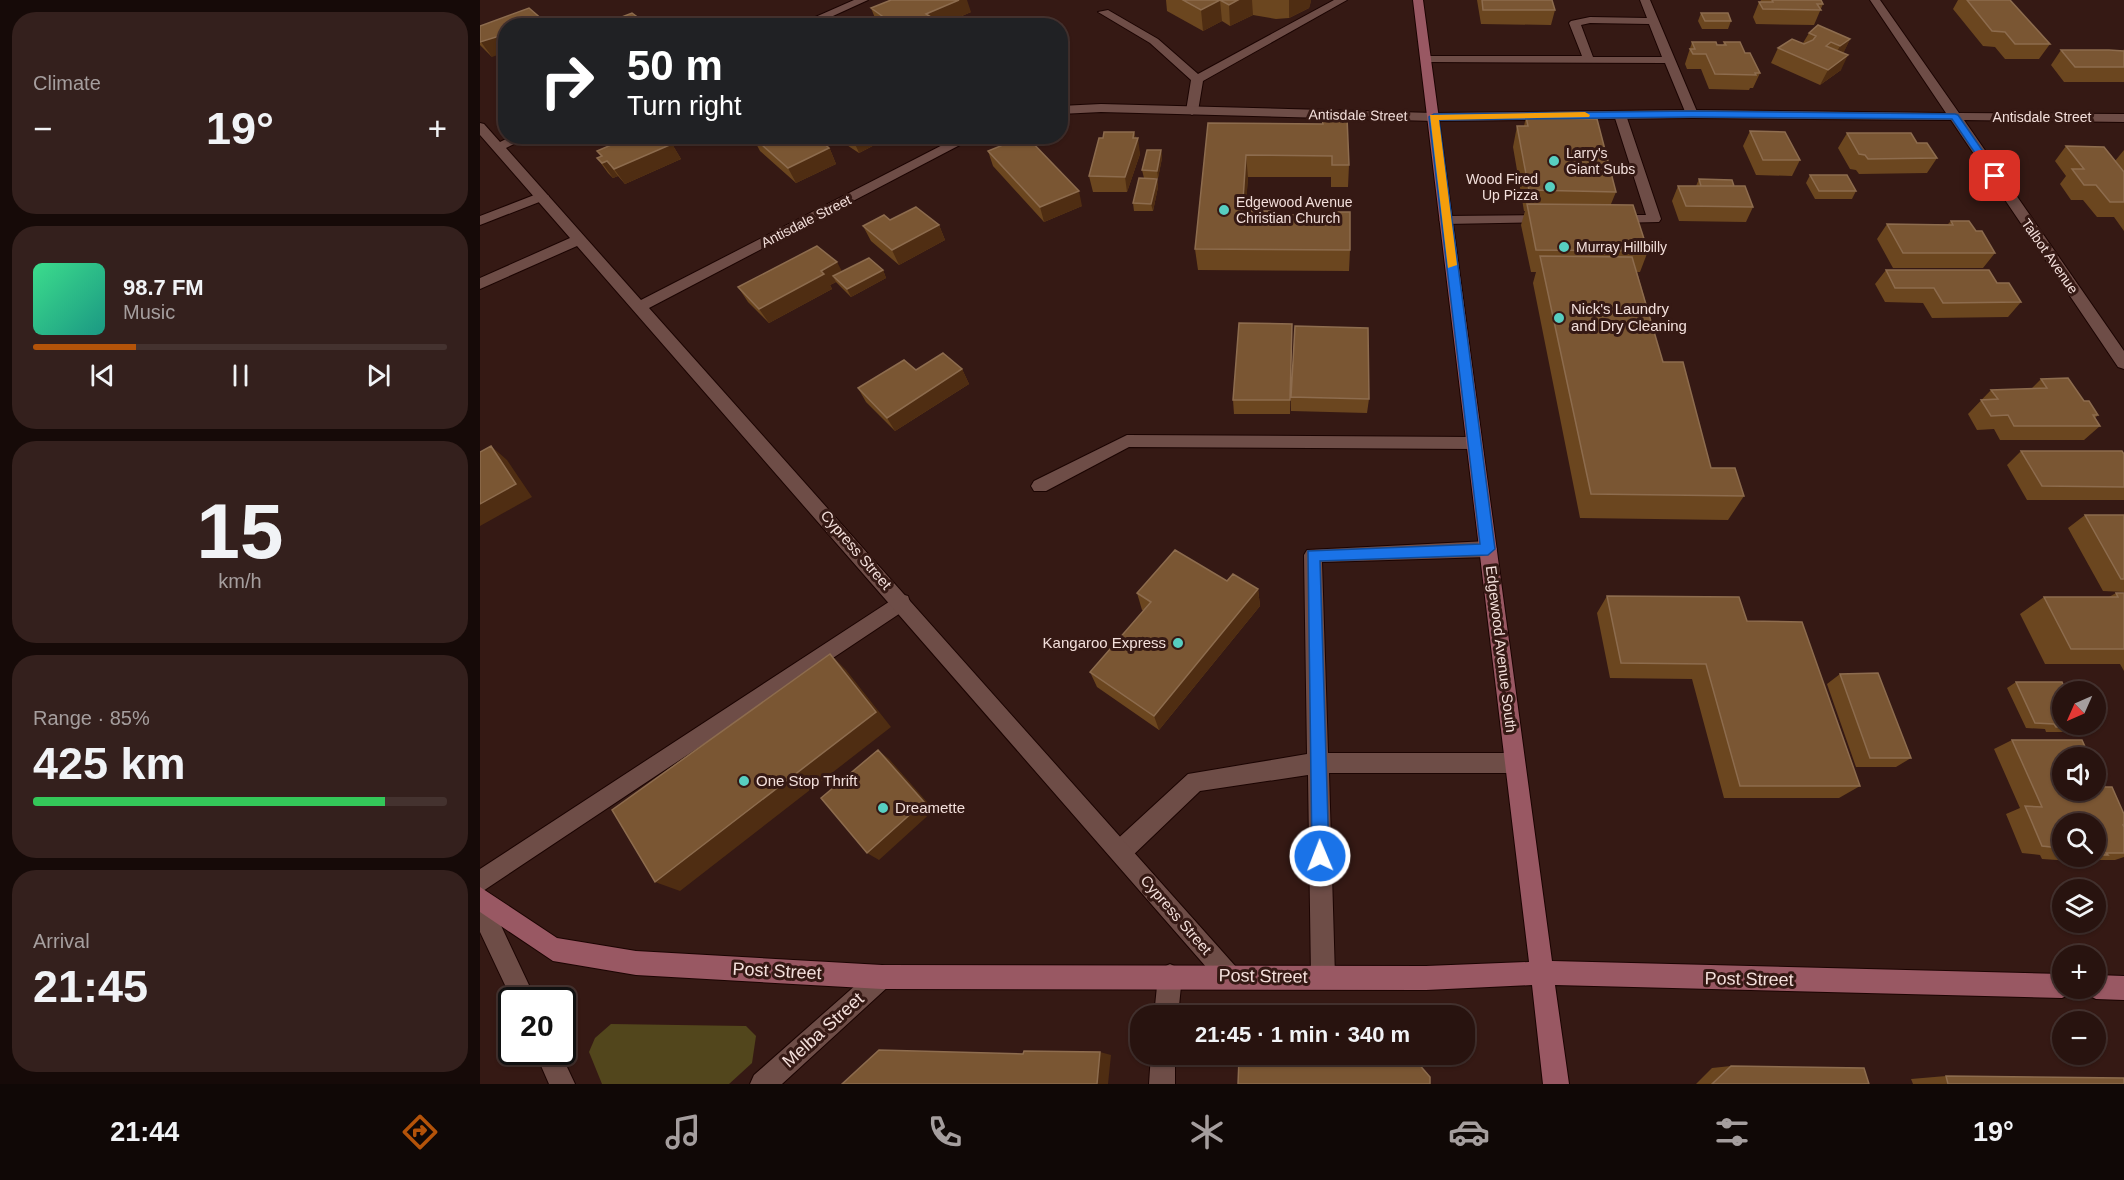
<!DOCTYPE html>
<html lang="en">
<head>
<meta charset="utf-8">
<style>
  :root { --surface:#28130f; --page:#34201d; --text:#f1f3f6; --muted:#a59e9e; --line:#44322f; --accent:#b45309 }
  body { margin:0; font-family:Arial,sans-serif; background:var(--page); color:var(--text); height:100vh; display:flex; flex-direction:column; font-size:22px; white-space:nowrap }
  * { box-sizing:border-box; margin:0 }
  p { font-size:20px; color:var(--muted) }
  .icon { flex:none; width:33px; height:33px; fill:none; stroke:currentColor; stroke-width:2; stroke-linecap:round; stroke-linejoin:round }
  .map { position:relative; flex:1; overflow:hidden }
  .sheet { display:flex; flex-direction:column; gap:12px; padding:12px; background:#160a08; width:480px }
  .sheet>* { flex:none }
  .guide { position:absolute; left:18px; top:18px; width:570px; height:126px; border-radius:24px; box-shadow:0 2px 4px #0004,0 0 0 2px var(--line); background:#202124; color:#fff; overflow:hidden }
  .needle { width:39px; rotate:225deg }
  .controls { position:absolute; left:1572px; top:681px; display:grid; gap:12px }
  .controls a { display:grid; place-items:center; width:54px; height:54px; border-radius:50%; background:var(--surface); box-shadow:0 2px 4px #0004,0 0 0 2px var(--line); font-size:30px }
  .speed { position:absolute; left:18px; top:987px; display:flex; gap:12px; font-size:30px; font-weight:700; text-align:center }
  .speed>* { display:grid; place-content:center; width:78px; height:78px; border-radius:50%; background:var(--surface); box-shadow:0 2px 4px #0004,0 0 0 2px var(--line); line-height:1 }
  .speed .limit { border:3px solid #111; border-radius:9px; background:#fff; color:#111 }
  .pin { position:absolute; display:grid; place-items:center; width:51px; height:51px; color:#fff; margin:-26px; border-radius:12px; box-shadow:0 3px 9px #0006 }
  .me { position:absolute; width:66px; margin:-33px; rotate:359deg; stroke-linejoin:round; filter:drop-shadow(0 0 4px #0008) }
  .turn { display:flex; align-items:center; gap:21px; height:126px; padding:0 30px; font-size:27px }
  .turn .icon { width:78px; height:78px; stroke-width:2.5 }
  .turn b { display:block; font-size:42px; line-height:51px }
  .big { font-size:45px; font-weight:800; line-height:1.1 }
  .sheet .widget { flex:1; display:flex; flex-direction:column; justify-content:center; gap:9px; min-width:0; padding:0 21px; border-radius:24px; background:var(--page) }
  .sheet .dial { align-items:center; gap:0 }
  .dial b { font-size:78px; line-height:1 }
  .song { display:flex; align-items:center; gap:18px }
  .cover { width:72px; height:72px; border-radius:9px; background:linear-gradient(135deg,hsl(150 70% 55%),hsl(170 70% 35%)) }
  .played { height:6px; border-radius:3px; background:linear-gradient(90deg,var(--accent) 25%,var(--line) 25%) }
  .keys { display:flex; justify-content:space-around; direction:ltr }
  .heat { display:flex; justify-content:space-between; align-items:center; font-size:33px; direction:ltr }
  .charge { height:9px; border-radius:4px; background:linear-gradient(90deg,#34c759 85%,var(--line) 0) }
  .trip { position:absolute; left:650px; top:1005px; width:345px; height:60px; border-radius:24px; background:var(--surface); box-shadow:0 2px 4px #0004,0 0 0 2px var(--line); font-weight:800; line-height:60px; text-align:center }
  .dock { display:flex; height:96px; justify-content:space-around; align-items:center; background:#100806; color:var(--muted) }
  .dock .icon { width:42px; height:42px }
  .dock .on { color:var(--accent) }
  .dock b { font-size:27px; color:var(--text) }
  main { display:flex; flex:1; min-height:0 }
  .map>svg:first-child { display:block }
  .green { fill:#52461c }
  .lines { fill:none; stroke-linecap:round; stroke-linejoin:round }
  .lane-casing { stroke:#1b0402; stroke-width:2 }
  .street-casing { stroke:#1b0402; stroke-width:2 }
  .secondary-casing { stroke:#1b0402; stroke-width:2 }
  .lane { fill:#6e4d47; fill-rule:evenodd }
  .street { fill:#6e4d47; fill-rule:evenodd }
  .secondary { fill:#995863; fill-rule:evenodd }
  .wall { fill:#6b461f; fill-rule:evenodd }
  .shaded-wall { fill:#4f2d12 }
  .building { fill:#7a5633; stroke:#8d6c4e; stroke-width:1.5 }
  .route { fill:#1a73e8; stroke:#114b97; stroke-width:1.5 }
  .slow { fill:#f59e0b }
  .poi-dot { fill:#57cec1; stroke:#351914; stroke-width:2 }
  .labels { text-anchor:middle; stroke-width:6; stroke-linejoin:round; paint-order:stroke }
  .far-street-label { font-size:14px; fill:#f3dfdb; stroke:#351914 }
  .far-poi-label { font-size:14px; fill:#f3dfdb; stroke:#351914; text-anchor:start }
  .poi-label { font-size:15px; fill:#f3dfdb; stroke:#351914; text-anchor:start }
  .street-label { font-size:15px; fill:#f3dfdb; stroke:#351914 }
  .near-street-label { font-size:18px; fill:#f3dfdb; stroke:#351914 }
</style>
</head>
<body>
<main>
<section class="sheet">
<div class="widget"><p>Climate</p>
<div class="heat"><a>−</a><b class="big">19°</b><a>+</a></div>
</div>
<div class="widget">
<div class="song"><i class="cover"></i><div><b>98.7 FM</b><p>Music</p></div></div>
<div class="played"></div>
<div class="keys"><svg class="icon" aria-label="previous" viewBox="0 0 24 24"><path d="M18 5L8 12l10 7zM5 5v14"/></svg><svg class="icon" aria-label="pause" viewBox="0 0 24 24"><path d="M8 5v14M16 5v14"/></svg><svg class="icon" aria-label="next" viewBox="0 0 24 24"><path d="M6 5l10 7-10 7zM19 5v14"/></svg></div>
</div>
<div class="widget dial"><b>15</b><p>km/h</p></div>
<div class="widget"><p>Range · 85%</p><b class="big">425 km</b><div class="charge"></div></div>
<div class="widget"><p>Arrival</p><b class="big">21:45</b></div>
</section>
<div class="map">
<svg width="1644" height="1084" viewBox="0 0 1644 1084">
  <rect width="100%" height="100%" fill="#351914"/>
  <!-- green -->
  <path class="green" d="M131,1024L266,1026L276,1036L272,1063L249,1084H122L109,1052L115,1038Z"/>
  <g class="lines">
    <defs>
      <path id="lane" d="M854,0H867L723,81L718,111L712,115L706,111L711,80L670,43L618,12L628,10L678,39L718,74Z
        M1160,0H1170L1218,114L1216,117L1212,118L1206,114L1185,63L946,62L940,59L946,56H1102L1089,23L1091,21L1110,17L1167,18ZM1110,23L1169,24L1182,57H1113L1101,25Z
        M1140,111L1146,115L1181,219L1179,222L1133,223L1126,219L1133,215H1166L1134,115Z
        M62,192L69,196L67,199L0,225V216Z
        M1067,215L1072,216V222L966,224L959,220L966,216Z
        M647,435L994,437L1000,438L1002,443L1000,448L994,449L649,447L566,491H554L551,486L554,481Z
        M1008,541L1014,544L1017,549L1014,554L1008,557L842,562L848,753H1035L1042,756L1045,763L1042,770L1035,773H849L855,977L851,985L843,989L835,985L831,977L828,775L720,791L649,859L641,862L633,859L630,851L633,843L708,774L827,754L824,555L827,550Z
        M421,594L428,596L430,602L428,608L0,893V869Z
        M690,964L698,968L702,976L698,1016H674L678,976L682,968Z
        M671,1054H695V1084H669Z"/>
      <path id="street" d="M374,0H388L331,26H315Z
        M1390,0H1400L1479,113L1644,114V122L1484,120L1644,351V369L1638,367L1471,120L1212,118L954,121L621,112L580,114V106L621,104L954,113L1212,110L1466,113Z
        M0,123L4,124L20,142L32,136H50L26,148L161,300L480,136H497L169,308L757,968L761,976L757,984L749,988L741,984L97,246L0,289V278L90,238L0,135Z
        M0,895L8,898L56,1000H32L0,932Z
        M402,965L410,969L414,977L410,985L302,1084H270L274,1075L394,969Z
        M55,1052H80L95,1084H69Z"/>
      <path id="secondary" d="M933,0H943L1072,961L1582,974V988H1593L1590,994L1582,998L1075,985L1089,1084H1063L1052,985L946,990L402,989L156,975L73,961L0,912V887L77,938L156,951L402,965L946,966L1049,962Z
        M1616,975L1644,976V1000L1616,999L1608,995L1605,988H1616Z"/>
    </defs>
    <!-- lane casing -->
    <use href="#lane" class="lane-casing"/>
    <!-- street casing -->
    <use href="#street" class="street-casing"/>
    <!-- secondary casing -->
    <use href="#secondary" class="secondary-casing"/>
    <!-- lane -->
    <use href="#lane" class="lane"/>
    <!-- street -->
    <use href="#street" class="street"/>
    <!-- secondary -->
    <use href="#secondary" class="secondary"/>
  </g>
  <!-- wall -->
  <path class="wall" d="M686,0H831L829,8L809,18L796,19L773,15L750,26L742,21L723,31L687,11Z
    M997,0H1072L1075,10L1071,25L1001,24Z
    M1281,0H1341L1343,4L1334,25L1276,24L1273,17L1279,2H1280Z
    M1478,0H1530L1570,44L1559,59H1525L1515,47L1503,46L1473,9Z
    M391,8L491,12L459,26H400L397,23Z
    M1221,13L1251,21L1248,29H1222L1218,21Z
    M0,26L12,57L0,45Z
    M1329,33L1370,39L1363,53L1361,70L1340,85L1291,63L1298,48L1323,43Z
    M1212,42L1243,45L1244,42L1265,53L1280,73L1273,88H1270L1269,90L1229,89L1221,69H1207L1205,64Z
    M1644,49V82H1584L1571,65L1581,50L1643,51Z
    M1046,117L1136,192L1131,204L1168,251L1160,272H1157L1183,362L1231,468L1264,496L1248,520L1100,518L1053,283L1056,272H1051L1041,225L1045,211H1044L1033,147L1037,126H1044Z
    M728,123L842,124L869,165L868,187H851V177H768L765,215H853V212L870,250L869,271L718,270L715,249Z
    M1270,131L1320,160L1312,176L1276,175L1263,146Z
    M654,132L660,154L647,192H613L609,176L623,138Z
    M1367,133L1437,143L1457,158L1447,173L1379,174L1376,170L1370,169L1358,148Z
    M272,136L347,142L356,164L316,183L280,151Z
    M353,136H410V137L379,153Z
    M192,144L201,159L145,184L138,176L133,178L128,173L117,158L121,157L117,151Z
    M1586,146L1635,161L1644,150V231L1634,217H1617L1603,200H1591L1580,184L1586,176L1575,161Z
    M681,150L682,158L678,178H664L662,170Z
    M508,151L602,206L564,222L513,166Z
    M1330,175L1376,191L1372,199H1335L1326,183Z
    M677,179L678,187L673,211H654L653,203Z
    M1219,179L1254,186L1273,207L1266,222L1199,221L1192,201L1198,186H1216Z
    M410,220L459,225L465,240L419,265L391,241L383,226Z
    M1471,221L1496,231L1515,253L1503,268H1413L1397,239L1407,224H1468Z
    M403,270L406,278L371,297L356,282L350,285L352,289L289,323L268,302L258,287L362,272Z
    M1406,270L1541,302L1528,317L1452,318L1443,303L1405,302L1395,284Z
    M812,324L810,414H754L753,400Z
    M482,369L489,384L415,431L386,402L378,388L436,370Z
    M1561,379L1604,401L1618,415L1615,418L1620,426L1604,440H1520L1514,429L1497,430L1488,414L1511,390L1551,389Z
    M811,397L889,399L887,413L811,411Z
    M1541,451L1644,454V500H1547L1527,465Z
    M1605,515H1644V592L1623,591L1588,528Z
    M747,581L778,589L780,606L679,730L617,687L610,672L664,611L662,610L657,593Z
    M1636,593H1644V671L1640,664H1565L1540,614L1564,597H1629Z
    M1127,596L1267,621L1380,786L1359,798H1244L1212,679L1130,678L1117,613Z
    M1360,674L1431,758L1416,767H1376L1347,684Z
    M1536,682L1582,724H1601L1587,732H1566L1565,729L1546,728L1527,688Z
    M1532,740L1625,787L1644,814V857L1635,860H1615L1607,862L1562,859L1560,855L1542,853L1526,814L1540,808L1514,749ZM1582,824H1616V856H1582Z
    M1251,1066L1389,1084H1216L1232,1068Z
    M1466,1076L1644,1084H1433L1431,1079Z"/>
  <!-- shaded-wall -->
  <path class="shaded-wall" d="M479,0H487L491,12L459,26H439L446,14Z
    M740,0L742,21L723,31L721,10Z
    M758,0H772L773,15L750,26L749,5Z
    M809,0H831V2L829,8L809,18Z
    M64,21L67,26H50Z
    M163,21L166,26H152Z
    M26,34V52L12,57L1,42Z
    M1370,39L1363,54L1352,61L1360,46Z
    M1368,55L1361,70L1340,85L1348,70Z
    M654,132L656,143L658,138L660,154L647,192L645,177Z
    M374,136H410V137L379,153L372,137Z
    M347,142L356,164L316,183L308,168Z
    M192,144L201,159L145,184L134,169Z
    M681,150L682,158L678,178L677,171Z
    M766,155L768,177L764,236L762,215Z
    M127,161L138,176L133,178L122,163Z
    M677,179L678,187L673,211L671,204Z
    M599,191L602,206L564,222L560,207Z
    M459,225L465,240L419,265L412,250Z
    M357,262L365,277L353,276L356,282L350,285L352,289L289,323L279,309L341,271Z
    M403,270L406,278L371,297L367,289Z
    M812,324V339L810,414V400Z
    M482,369L489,384L415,431L407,418Z
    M11,446L27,460L52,497L0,526V504Z
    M778,589L780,606L679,730L674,716Z
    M350,654L366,670L411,727L200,891L175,882Z
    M398,750L409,759L454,810L399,860L387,853Z
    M620,1052L631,1055L628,1084H617Z"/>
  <!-- building -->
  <path class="building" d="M411,0H479L446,14L454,19L439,26H416L391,8Z
    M703,0H758L749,5L740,0L721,10Z
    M1002,0H1072L1075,10H1003Z
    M1292,0H1341L1343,4H1337L1341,10L1283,9L1279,2H1293Z
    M1487,0H1530L1570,44H1535L1525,32L1512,31Z
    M49,8L64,21L50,26H26V34L0,42V26Z
    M152,13L163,21L152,26H136L131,21Z
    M1221,13H1248L1251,21H1225Z
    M119,18L128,26H100Z
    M356,20L360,22L365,20L373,26H342Z
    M1338,25L1370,39L1360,46L1351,42L1346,46L1368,55L1348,70L1298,48L1312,39L1324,44L1333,40L1336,36L1329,33Z
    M1212,42H1236L1237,45H1246L1244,42H1260L1265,53H1270L1280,73H1275L1276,75L1235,74L1226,54H1213L1210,49H1215Z
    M1581,50H1629L1644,51V67H1595Z
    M867,117L869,165H852V156L766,155L762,215H769V211H791V215H854L853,212H870V250L715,249L728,123L843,124L842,118Z
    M1046,117L1117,119L1136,192L1049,190L1037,126H1048Z
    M1270,131L1305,132L1320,160H1283Z
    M624,132H654L653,138H658L645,177L609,176L619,138H623Z
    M1367,133H1431L1437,143H1447L1457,158L1388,159L1385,155L1379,154Z
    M152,136H184L192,144L134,169L127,161L122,163L117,158L122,156L117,151Z
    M272,136H340L347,142L343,143L349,148L308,168Z
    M545,136H546L599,191L560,207L508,151Z
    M1586,146L1624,147L1644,172V202H1630L1616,185H1604L1592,169H1604Z
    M667,150H681L677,171L662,170Z
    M1330,175H1367L1376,191H1339Z
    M659,178L677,179L671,204L653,203Z
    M1219,179L1252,180L1254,186H1221Z
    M1198,186H1265L1273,207L1206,206Z
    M1047,204L1153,205L1168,251L1056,250Z
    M436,207L459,225L412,250L383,226L404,215L410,220Z
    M1471,221H1489L1496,231H1502L1515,253H1423L1407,224L1473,225Z
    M337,246L357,262L341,271L344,274L279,309L258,287Z
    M1060,256L1152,257L1183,362H1203L1231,468H1255L1264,496L1111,494Z
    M389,258L403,270L367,289L353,276Z
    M1406,270H1509L1517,283H1529L1541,302L1463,303L1454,288H1415Z
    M759,323L812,324L810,400H753Z
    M815,326L888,328L889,399L811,397Z
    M463,353L482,369L407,418L378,388L424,360L436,370Z
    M1588,378L1604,401H1609L1618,415H1613L1620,426H1534L1528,415L1511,416L1501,400L1518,399L1511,390L1567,388L1561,379Z
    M11,446L36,484L0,504V452Z
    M1541,451H1642L1644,454V487L1562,486Z
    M1605,515H1644V579H1641Z
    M695,550L747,581L753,574L778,589L674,716L610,672L671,602L657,593Z
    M1636,593H1644V649H1591L1564,597H1638Z
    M1127,596L1259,597L1267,621L1322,622L1380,786H1260L1226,664L1141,663Z
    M350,654L396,712L175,882L132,810Z
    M1398,673L1431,758H1390L1360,674Z
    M1536,682H1582L1586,692H1582V724H1595L1597,727H1576L1574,724L1555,723Z
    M1532,740H1602L1610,758H1582V790H1616V768L1625,787H1632L1644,814V825H1643L1644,827V853H1626L1628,855H1616V824H1582V852L1580,848L1562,846L1545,806L1562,807Z
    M398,750L444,802L387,853L341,798Z
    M399,1050L543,1054L544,1051L620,1052L617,1084H362Z
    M931,1055L950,1077V1084H758L759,1059Z
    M1251,1066L1384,1068L1389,1084H1232Z
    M1466,1076L1644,1078V1084H1468Z"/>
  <!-- route -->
  <path class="route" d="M1212,111L1475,114L1478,115L1520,176L1512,178L1472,119L1212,117L959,120L1015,549L1008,555L840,561L849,856L846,862L840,865L834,862L832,856L828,551L1000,544L949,117L954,114Z"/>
  <!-- slow -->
  <path class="slow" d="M1105,112L1110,115L1109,117L959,120L977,265L968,268L950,115Z"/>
  <!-- markers -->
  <g class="poi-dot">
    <circle cx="1074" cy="161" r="6"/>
    <circle cx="1070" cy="187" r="6"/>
    <circle cx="744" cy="210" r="6"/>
    <circle cx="1084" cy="247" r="6"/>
    <circle cx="1079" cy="318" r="6"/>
    <circle cx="698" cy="643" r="6"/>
    <circle cx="264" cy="781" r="6"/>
    <circle cx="403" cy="808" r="6"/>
  </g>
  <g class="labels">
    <!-- far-street labels -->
    <g class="far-street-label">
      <text transform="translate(878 115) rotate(1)" y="5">Antisdale Street</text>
      <text x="1562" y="122">Antisdale Street</text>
      <text transform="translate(326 221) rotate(-27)" y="5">Antisdale Street</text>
      <text transform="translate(1570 256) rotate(55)" y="5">Talbot Avenue</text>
    </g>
    <!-- far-poi labels -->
    <g class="far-poi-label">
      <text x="1086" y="158">Larry's<tspan x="1086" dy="16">Giant Subs</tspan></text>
      <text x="1058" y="184" text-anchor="end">Wood Fired<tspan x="1058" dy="16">Up Pizza</tspan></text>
      <text x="756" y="207">Edgewood Avenue<tspan x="756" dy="16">Christian Church</tspan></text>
      <text x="1096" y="252">Murray Hillbilly</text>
    </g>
    <!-- poi labels -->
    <g class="poi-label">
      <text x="1091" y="314">Nick's Laundry<tspan x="1091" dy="17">and Dry Cleaning</tspan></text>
      <text x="686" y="648" text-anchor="end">Kangaroo Express</text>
      <text x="276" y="786">One Stop Thrift</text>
      <text x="415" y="813">Dreamette</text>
    </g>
    <!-- street labels -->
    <g class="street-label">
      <text transform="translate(376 550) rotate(49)" y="5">Cypress Street</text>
      <text transform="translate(1021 649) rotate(83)" y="5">Edgewood Avenue South</text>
      <text transform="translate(696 915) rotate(49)" y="5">Cypress Street</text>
    </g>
    <!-- near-street labels -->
    <g class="near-street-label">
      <text transform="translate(297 971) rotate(3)" y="6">Post Street</text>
      <text transform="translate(783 976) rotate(1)" y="6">Post Street</text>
      <text transform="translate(1269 979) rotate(1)" y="6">Post Street</text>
      <text transform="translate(343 1030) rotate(-42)" y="6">Melba Street</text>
    </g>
  </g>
</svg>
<div class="controls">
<a><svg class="needle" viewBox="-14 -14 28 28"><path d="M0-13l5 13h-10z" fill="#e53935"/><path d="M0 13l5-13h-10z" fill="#a59e9e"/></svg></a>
<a><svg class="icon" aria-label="sound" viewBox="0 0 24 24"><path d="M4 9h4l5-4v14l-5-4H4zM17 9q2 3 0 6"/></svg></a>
<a><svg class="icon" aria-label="search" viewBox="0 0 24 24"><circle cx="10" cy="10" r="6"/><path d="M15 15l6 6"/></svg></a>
<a><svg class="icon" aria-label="layers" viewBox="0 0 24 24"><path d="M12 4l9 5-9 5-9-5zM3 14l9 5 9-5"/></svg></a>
<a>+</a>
<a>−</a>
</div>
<div class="speed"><div class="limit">20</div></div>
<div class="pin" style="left:1515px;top:176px;background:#d93025"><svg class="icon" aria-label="arrive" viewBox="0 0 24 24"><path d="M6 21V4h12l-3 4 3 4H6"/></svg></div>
<svg class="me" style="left:840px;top:856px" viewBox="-20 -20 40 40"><circle r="17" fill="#1a73e8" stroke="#fff" stroke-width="3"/><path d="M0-11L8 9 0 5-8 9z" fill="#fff"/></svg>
<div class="trip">21:45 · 1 min · 340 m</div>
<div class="guide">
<div class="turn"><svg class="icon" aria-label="right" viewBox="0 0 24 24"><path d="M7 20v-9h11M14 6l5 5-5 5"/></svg><div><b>50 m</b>Turn right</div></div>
</div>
</div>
</main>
<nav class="dock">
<b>21:44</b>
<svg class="icon on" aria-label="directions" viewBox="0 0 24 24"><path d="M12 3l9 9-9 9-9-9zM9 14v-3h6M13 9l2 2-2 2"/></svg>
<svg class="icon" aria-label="music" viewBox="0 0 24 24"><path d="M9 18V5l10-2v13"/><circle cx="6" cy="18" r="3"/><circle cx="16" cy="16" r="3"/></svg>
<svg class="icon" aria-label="phone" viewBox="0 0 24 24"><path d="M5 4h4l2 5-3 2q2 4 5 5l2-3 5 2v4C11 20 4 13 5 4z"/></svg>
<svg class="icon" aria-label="climate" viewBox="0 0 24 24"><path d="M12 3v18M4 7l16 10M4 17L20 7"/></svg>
<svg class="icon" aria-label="car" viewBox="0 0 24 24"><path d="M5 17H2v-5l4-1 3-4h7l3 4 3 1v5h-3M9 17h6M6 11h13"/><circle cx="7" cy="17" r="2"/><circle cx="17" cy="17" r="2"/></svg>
<svg class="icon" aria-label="filters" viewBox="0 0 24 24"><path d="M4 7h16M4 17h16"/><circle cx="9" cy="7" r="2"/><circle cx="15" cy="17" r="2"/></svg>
<b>19°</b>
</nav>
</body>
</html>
